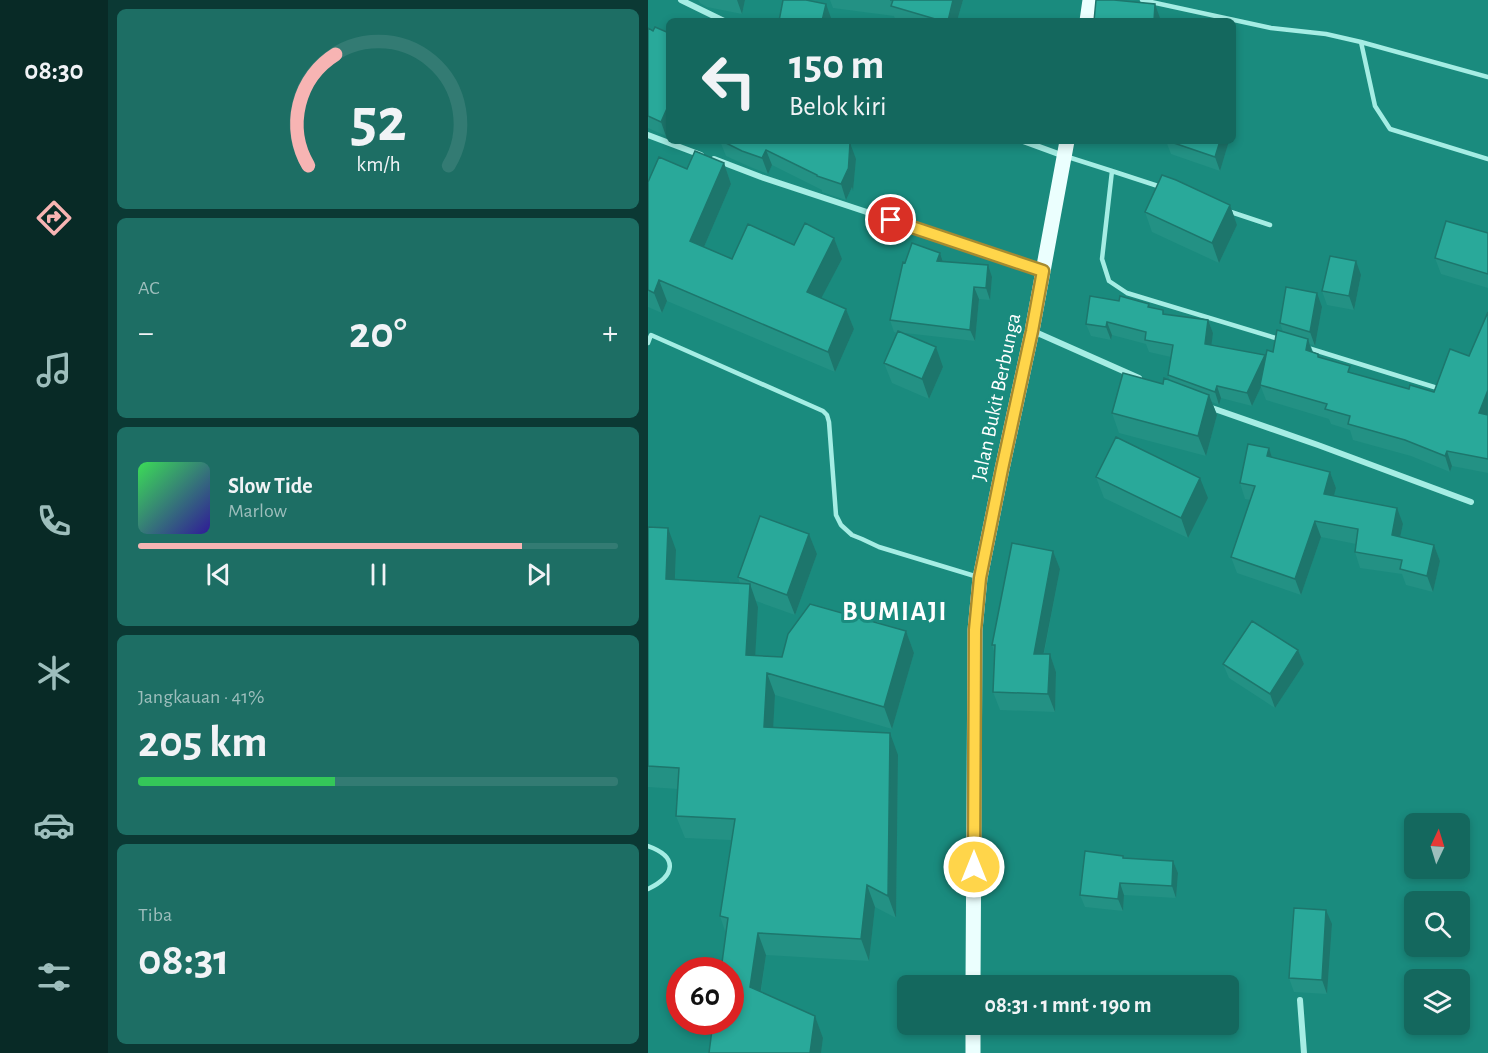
<!DOCTYPE html>
<html lang="id">
<head>
<meta charset="utf-8">
<style>
  :root { --surface:#14685e; --page:#1d6e64; --text:#f1f3f6; --muted:#9dbebc; --line:#337b73; --accent:#f7b4b3 }
  body { margin:0; font-family:"Alegreya Sans",sans-serif; background:var(--page); color:var(--text); height:100vh; display:flex; flex-direction:column; font-size:22px; white-space:nowrap }
  * { box-sizing:border-box; margin:0 }
  p { font-size:20px; color:var(--muted) }
  .icon { flex:none; width:33px; height:33px; fill:none; stroke:currentColor; stroke-width:2; stroke-linecap:round; stroke-linejoin:round }
  .map { position:relative; flex:1; overflow:hidden }
  .sheet { display:flex; flex-direction:column; gap:9px; padding:9px; background:#0b3934; width:540px }
  .sheet>* { flex:none }
  .guide { position:absolute; left:18px; top:18px; width:570px; height:126px; border-radius:9px; box-shadow:0 3px 9px #0003; background:#14685e; color:var(--text); overflow:hidden }
  .needle { width:39px; rotate:4deg }
  .fabs { position:absolute; left:756px; top:813px; display:grid; gap:12px }
  .fabs a { display:grid; place-items:center; width:66px; height:66px; border-radius:9px; background:var(--surface); box-shadow:0 3px 9px #0003; font-size:30px }
  .speed { position:absolute; left:18px; top:957px; display:flex; gap:12px; font-size:30px; font-weight:700; text-align:center }
  .speed>* { display:grid; place-content:center; width:78px; height:78px; border-radius:50%; background:var(--surface); box-shadow:0 3px 9px #0003; line-height:1 }
  .speed .limit { border:9px solid #d22; background:#fff; color:#111 }
  .pin { position:absolute; display:grid; place-items:center; width:51px; height:51px; color:#fff; margin:-26px; border:3px solid #fff; border-radius:50%; box-shadow:0 2px 6px #0007 }
  .me { position:absolute; width:66px; margin:-33px; rotate:0deg; stroke-linejoin:round; filter:drop-shadow(0 0 4px #0008) }
  .turn { display:flex; align-items:center; gap:21px; height:126px; padding:0 24px; font-size:27px }
  .turn .icon { width:78px; height:78px; stroke-width:2.5 }
  .turn b { display:block; font-size:42px; line-height:51px }
  .big { font-size:45px; font-weight:700; line-height:1.1 }
  .sheet .widget { flex:1; display:flex; flex-direction:column; justify-content:center; gap:9px; min-width:0; padding:0 21px; border-radius:9px; background:var(--page) }
  .sheet .dial { align-items:center; gap:0 }
  .dial svg { height:156px; overflow:visible; fill:none; stroke:var(--line); stroke-width:7; stroke-linecap:round; text-anchor:middle }
  .dial text { fill:var(--text); stroke:none }
  .song { display:flex; align-items:center; gap:18px }
  .cover { width:72px; height:72px; border-radius:9px; background:linear-gradient(135deg,hsl(130 70% 55%),hsl(250 70% 35%)) }
  .played { height:6px; border-radius:3px; background:linear-gradient(90deg,var(--accent) 80%,var(--line) 80%) }
  .keys { display:flex; justify-content:space-around; direction:ltr }
  .heat { display:flex; justify-content:space-between; align-items:center; font-size:33px; direction:ltr }
  .charge { height:9px; border-radius:4px; background:linear-gradient(90deg,#34c759 41%,var(--line) 0) }
  .trip { position:absolute; left:249px; top:975px; width:342px; height:60px; border-radius:9px; background:var(--surface); box-shadow:0 3px 9px #0003; font-weight:700; line-height:60px; text-align:center }
  main { display:flex; flex:1; min-height:0 }
  .menu { display:flex; flex-direction:column; width:108px; justify-content:space-around; align-items:center; background:#082a26; color:var(--muted) }
  .menu .icon { width:42px; height:42px }
  .menu .active { color:var(--accent) }
  .menu b { font-size:27px; color:var(--text) }
  .map>svg:first-child { display:block }
  .lines { fill:none; stroke-linecap:round; stroke-linejoin:round }
  .service { stroke:#a5ede4; stroke-width:4.5 }
  .minor { stroke:#a5ede4; stroke-width:6 }
  .primary { stroke:#ebfffe; stroke-width:15 }
  .wall { fill:#239184 }
  .shaded-wall { fill:#1d766c }
  .building { fill:#29a99a; stroke:#1d766c; stroke-width:1.5 }
  .route-casing { stroke:#a68a30; stroke-width:15 }
  .route { stroke:#ffd54a; stroke-width:10 }
  .labels { text-anchor:middle; stroke-width:6; stroke-linejoin:round; paint-order:stroke }
  .street-label { font-size:21px; fill:#fff; stroke:#1a8b7e }
  .district-label { font-size:27px; font-weight:bold; letter-spacing:1.5px; fill:#fff; stroke:#1a8b7e }
</style>
</head>
<body>
<main>
<nav class="menu">
<b>08:30</b>
<svg class="icon active" aria-label="directions" viewBox="0 0 24 24"><path d="M12 3l9 9-9 9-9-9zM9 14v-3h6M13 9l2 2-2 2"/></svg>
<svg class="icon" aria-label="music" viewBox="0 0 24 24"><path d="M9 18V5l10-2v13"/><circle cx="6" cy="18" r="3"/><circle cx="16" cy="16" r="3"/></svg>
<svg class="icon" aria-label="phone" viewBox="0 0 24 24"><path d="M5 4h4l2 5-3 2q2 4 5 5l2-3 5 2v4C11 20 4 13 5 4z"/></svg>
<svg class="icon" aria-label="climate" viewBox="0 0 24 24"><path d="M12 3v18M4 7l16 10M4 17L20 7"/></svg>
<svg class="icon" aria-label="car" viewBox="0 0 24 24"><path d="M5 17H2v-5l4-1 3-4h7l3 4 3 1v5h-3M9 17h6M6 11h13"/><circle cx="7" cy="17" r="2"/><circle cx="17" cy="17" r="2"/></svg>
<svg class="icon" aria-label="filters" viewBox="0 0 24 24"><path d="M4 7h16M4 17h16"/><circle cx="9" cy="7" r="2"/><circle cx="15" cy="17" r="2"/></svg>
</nav>
<section class="sheet">
<div class="widget dial"><svg viewBox="0 0 100 80">
<path d="M14 69A42 42 0 1 1 86 69"/>
<path d="M14 69A42 42 0 0 1 28 12" stroke="#f7b4b3"/>
<text x="50" y="56" font-size="32" font-weight="700">52</text>
<text x="50" y="72" font-size="11">km/h</text>
</svg></div>
<div class="widget"><p>AC</p>
<div class="heat"><a>−</a><b class="big">20°</b><a>+</a></div>
</div>
<div class="widget">
<div class="song"><i class="cover"></i><div><b>Slow Tide</b><p>Marlow</p></div></div>
<div class="played"></div>
<div class="keys"><svg class="icon" aria-label="previous" viewBox="0 0 24 24"><path d="M18 5L8 12l10 7zM5 5v14"/></svg><svg class="icon" aria-label="pause" viewBox="0 0 24 24"><path d="M8 5v14M16 5v14"/></svg><svg class="icon" aria-label="next" viewBox="0 0 24 24"><path d="M6 5l10 7-10 7zM19 5v14"/></svg></div>
</div>
<div class="widget"><p>Jangkauan · 41%</p><b class="big">205 km</b><div class="charge"></div></div>
<div class="widget"><p>Tiba</p><b class="big">08:31</b></div>
</section>
<div class="map">
<svg width="840" height="1053" viewBox="0 0 840 1053">
  <rect width="100%" height="100%" fill="#1a8b7e"/>
  <g class="lines">
    <!-- service -->
    <path class="service" d="M494,0L623,28L678,34L713,42L840,77
      M713,42L727,106L742,129L840,159
      M420,157L464,171L454,259L461,281L479,293L631,339
      M464,171L513,187
      M580,211L622,225
      M0,343L3,335L175,411L179,415L181,422L188,515L193,525L204,535L214,539L231,547L330,577
      M660,348L786,387
      M0,846C31,857 27,876 0,889"/>
    <!-- minor -->
    <path class="minor" d="M33,0L76,21
      M0,135L53,155
      M375,141L416,156
      M66,159L113,177L394,270
      M385,331L491,378
      M561,407L670,445L823,502
      M652,1000L656,1053"/>
    <!-- primary -->
    <path class="primary" d="M439,21L442,0
      M325,986L327,630L332,578L354,469L384,331L419,141
      M325,1053V1024"/>
  </g>
  <!-- wall -->
  <path class="wall" d="M50,0H97L94,14L59,7L52,3Z
    M182,0H315L309,21H248L246,16L185,8Z
    M0,28L5,31L21,33V129L18,136L0,128Z
    M72,141H190L208,159L205,191L204,187L198,200L174,192V190L124,165L120,174L100,166L78,156Z
    M518,141H581L572,171L523,154Z
    M76,163L83,184L56,247L84,259L146,245L186,238L194,259L173,298L198,309L206,329L187,372L19,301L14,313L0,307V182L39,169Z
    M582,205L589,225L571,263L504,232L497,212Z
    M840,233V288L793,274L787,258Z
    M292,253L295,261L344,277L342,300L331,299L327,341L257,333L295,367L281,399L244,383L236,363L249,333L246,332L242,320L257,263Z
    M713,275L706,310L679,305L674,291Z
    M674,307L667,346L662,344L665,352L670,354L672,358L704,373L761,389L786,392L821,356L840,312V473L804,466L802,472L763,456L705,440L702,430L683,424L681,419L618,400L613,387L604,406L573,398L571,405L564,402L569,415L558,456L471,433L464,413L515,384L522,381L520,375L523,357L501,352L498,344L464,335L463,340L443,336L438,324L502,308L517,314L560,320L565,333L563,345L618,357L625,352L635,332L632,323Z
    M621,448L624,458L682,472L688,488L685,496L755,524L752,537L786,545L792,561L785,592L758,585L754,574L712,568L707,552L708,544L673,537L653,595L589,573L583,557L603,500L597,499L592,483Z
    M448,477L560,498L540,538L456,498Z
    M0,527L28,550L27,580L92,584L90,577L161,534L169,554L147,615L108,601L110,607L107,655L134,657L258,631L266,653L244,729L127,695L125,728L250,755L248,918L227,907L221,961L118,955L113,992L167,1016L175,1038L173,1053H61L78,934L72,916L83,840L37,838L28,816L30,789L0,787Z
    M405,551L412,569L396,654H402L408,672L407,712L352,710L345,692L346,651L344,645Z
    M650,650L656,664L627,708L581,678L575,664Z
    M476,858L525,861L530,873L528,898L476,895L475,911L437,907L432,895Z
    M684,924L679,994L646,992L641,978Z"/>
  <!-- shaded-wall -->
  <path class="shaded-wall" d="M89,0H97L94,14Z
    M305,0H315L309,21H300Z
    M178,4L183,18L182,21H174Z
    M507,4L513,21H506Z
    M21,104V129L18,136L13,122Z
    M572,141H581L572,171L567,157Z
    M202,143L208,159L205,191L204,187L198,200L193,184Z
    M118,150L124,165L120,174L114,158Z
    M76,163L83,184L50,261L42,241Z
    M582,205L589,225L571,263L564,243Z
    M186,238L194,259L166,312L159,292Z
    M292,253L296,265L289,261Z
    M708,261L713,275L706,310L701,296Z
    M340,265L344,277L342,300L338,288Z
    M11,280L19,301L14,313L6,293Z
    M326,287L331,299L327,341L322,330Z
    M669,293L674,307L667,346L662,332Z
    M198,309L206,329L187,372L180,352Z
    M560,320L565,333L562,356L557,344Z
    M459,322L464,335L463,340L458,327Z
    M660,339L665,355L658,350Z
    M288,347L295,367L281,399L274,379Z
    M617,355L622,368L612,385L613,387L604,406L599,393Z
    M569,386L573,398L571,405L567,392Z
    M840,390V421L831,413Z
    M561,395L569,415L558,456L550,436Z
    M621,448L626,464L619,456Z
    M799,451L804,466L802,472L797,456Z
    M682,472L688,488L682,510L676,494Z
    M552,478L560,498L540,538L533,518Z
    M749,508L755,524L749,551L744,535Z
    M667,521L673,537L653,595L647,579Z
    M20,528L28,550L26,601L18,579Z
    M161,534L169,554L147,615L139,595Z
    M786,545L792,561L785,592L779,576Z
    M405,551L412,569L392,672L386,654Z
    M102,584L110,607L106,677L98,655Z
    M258,631L266,653L244,729L236,707Z
    M650,650L656,664L627,708L622,694Z
    M402,654L408,672L407,712L400,694Z
    M119,673L127,695L124,749L116,727Z
    M242,733L250,755L248,918L240,896Z
    M525,861L530,873L528,898L524,886Z
    M472,883L476,895L475,911L470,899Z
    M219,885L227,907L221,961L213,939Z
    M678,910L684,924L679,994L674,980Z
    M110,933L118,955L110,1009L102,987Z
    M167,1016L175,1038L173,1053H162Z"/>
  <!-- building -->
  <path class="building" d="M135,0H158L178,4L174,21H131Z
    M242,0H305L300,21H294L243,6L245,0Z
    M448,0H466L507,4L506,21H446Z
    M7,27L21,33V104L13,122L0,116V28L5,31Z
    M74,141H190L193,143H202L200,175V169L193,184L169,176V175L118,150L114,158L94,151Z
    M520,141H572L567,157Z
    M47,151L76,163L42,241L84,259L100,224L146,245L157,223L186,238L159,292L198,309L180,352L11,280L6,293L0,290V182L11,157L39,169Z
    M514,175L528,180L582,205L564,243L497,212Z
    M798,221L840,233V274L787,258Z
    M264,243L292,253L289,261L340,265L338,288L326,287L322,330L242,320L255,262L257,263Z
    M682,256L708,261L701,296L674,291Z
    M638,287L669,293L662,332L632,323Z
    M442,296L471,301L472,296L501,304L500,307L515,310V314L560,320L557,344L617,355L599,393L569,386L567,392L520,375L525,345L497,340L498,332L459,322L458,327L438,324Z
    M840,312V390L831,413L840,415V459L799,451L797,456L757,440L700,424L702,416L677,409L679,404L612,385L619,350L625,352L629,330L660,339L658,350L670,354V357L702,366L700,372L761,389L762,385L786,392L802,349L821,356Z
    M250,331L288,347L274,379L236,363Z
    M475,373L515,384L516,378L561,395L550,436L464,413Z
    M468,437L552,478L533,518L448,477Z
    M600,444L621,448L619,456L682,472L676,494L749,508L744,535L786,545L779,576L752,569L754,560L707,552L710,529L667,521L647,579L583,557L607,486L592,483Z
    M112,516L161,534L139,595L90,577Z
    M0,527L20,528L18,579L102,584L98,655L134,657L140,634L162,604L258,631L236,707L119,673L116,727L242,733L240,896L219,885L213,939L110,933L102,987L167,1016L162,1053H61L65,1022H82V970H73L80,918L72,916L87,819L28,816L31,768L0,766Z
    M364,543L405,551L386,654H402L400,694L345,692L347,645H344Z
    M604,621L650,650L622,694L575,664Z
    M437,851L475,856V858L525,861L524,886L472,883L470,899L432,895Z
    M646,908L678,910L674,980L641,978Z"/>
  <g class="lines">
    <defs>
      <path id="route" d="M243,220L395,271L384,331L354,469L332,578L327,630L326,867"/>
    </defs>
    <!-- route casing -->
    <use href="#route" class="route-casing"/>
    <!-- route -->
    <use href="#route" class="route"/>
  </g>
  <g class="labels">
    <!-- street labels -->
    <g class="street-label">
      <text transform="translate(348 397) rotate(-78)" y="7">Jalan Bukit Berbunga</text>
    </g>
    <!-- district labels -->
    <g class="district-label">
      <text x="247" y="620">BUMIAJI</text>
    </g>
  </g>
</svg>
<div class="fabs">
<a><svg class="needle" viewBox="-14 -14 28 28"><path d="M0-13l5 13h-10z" fill="#e53935"/><path d="M0 13l5-13h-10z" fill="#9dbebc"/></svg></a>
<a><svg class="icon" aria-label="search" viewBox="0 0 24 24"><circle cx="10" cy="10" r="6"/><path d="M15 15l6 6"/></svg></a>
<a><svg class="icon" aria-label="layers" viewBox="0 0 24 24"><path d="M12 4l9 5-9 5-9-5zM3 14l9 5 9-5"/></svg></a>
</div>
<div class="speed"><div class="limit">60</div></div>
<div class="pin" style="left:243px;top:220px;background:#d93025"><svg class="icon" aria-label="arrive" viewBox="0 0 24 24"><path d="M6 21V4h12l-3 4 3 4H6"/></svg></div>
<svg class="me" style="left:326px;top:867px" viewBox="-20 -20 40 40"><circle r="17" fill="#ffd54a" stroke="#fff" stroke-width="3"/><path d="M0-11L8 9 0 5-8 9z" fill="#fff"/></svg>
<div class="trip">08:31 · 1 mnt · 190 m</div>
<div class="guide">
<div class="turn"><svg class="icon" aria-label="left" viewBox="0 0 24 24"><path d="M17 20v-9H6M10 6l-5 5 5 5"/></svg><div><b>150 m</b>Belok kiri</div></div>
</div>
</div>
</main>
</body>
</html>
